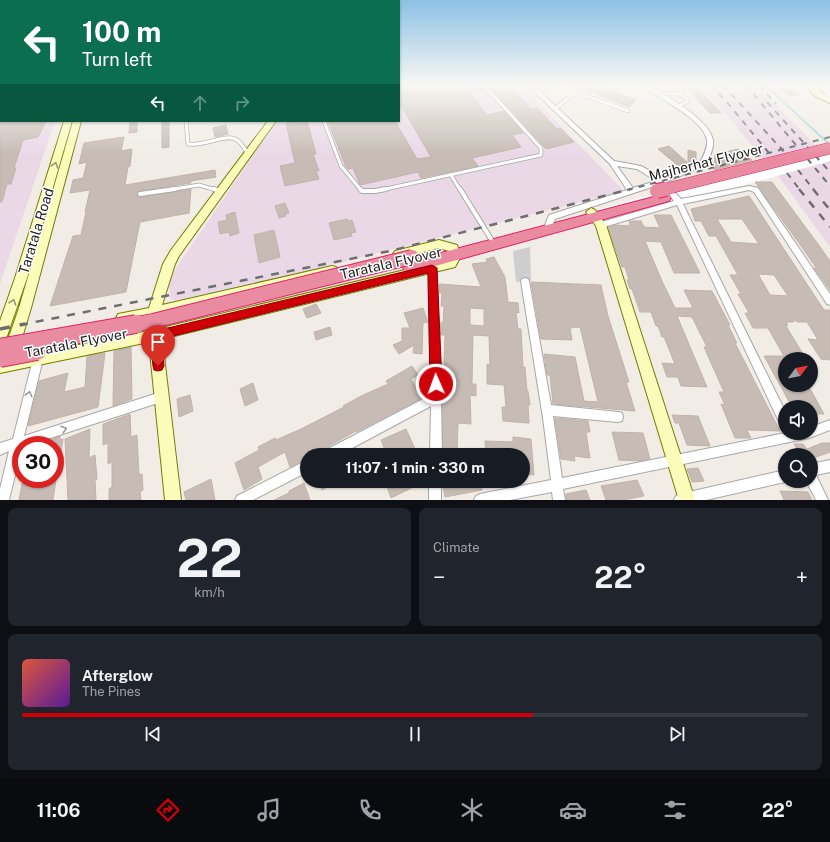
<!DOCTYPE html>
<html lang="en">
<head>
<meta charset="utf-8">
<style>
  :root { --surface:#171b24; --page:#20242c; --text:#f1f3f6; --muted:#9ea1a6; --line:#363941; --accent:#d00009 }
  body { margin:0; font-family:"Public Sans",sans-serif; background:var(--page); color:var(--text); height:100vh; display:flex; flex-direction:column; font-size:15px; white-space:nowrap }
  * { box-sizing:border-box; margin:0 }
  p { font-size:13px; color:var(--muted) }
  .icon { flex:none; width:22px; height:22px; fill:none; stroke:currentColor; stroke-width:2; stroke-linecap:round; stroke-linejoin:round }
  .map { position:relative; height:500px; overflow:hidden }
  .side { display:flex; flex-direction:column; gap:8px; padding:8px; background:#0d0f14; flex:1 }
  .side>* { flex:none }
  .hud { position:absolute; left:0px; top:0px; width:400px; height:122px; box-shadow:0 1px 3px #0004; background:#0b6e4f; color:#fff; overflow:hidden }
  .needle { width:26px; rotate:58deg }
  .fabs { position:absolute; left:778px; top:352px; display:grid; gap:8px }
  .fabs a { display:grid; place-items:center; width:40px; height:40px; border-radius:50%; background:var(--surface); box-shadow:0 1px 3px #0004; font-size:20px }
  .speed { position:absolute; left:12px; top:436px; display:flex; gap:8px; font-size:20px; font-weight:700; text-align:center }
  .speed>* { display:grid; place-content:center; width:52px; height:52px; border-radius:50%; background:var(--surface); box-shadow:0 1px 3px #0004; line-height:1 }
  .speed .limit { border:6px solid #d22; background:#fff; color:#111 }
  .pin { position:absolute; display:grid; place-items:center; width:34px; height:34px; color:#fff; margin:-41px -17px; border-radius:50% 50% 50% 0; rotate:-45deg; box-shadow:0 0 4px #0007 }
  .pin .icon { rotate:45deg }
  .me { position:absolute; width:44px; margin:-22px; rotate:358deg; stroke-linejoin:round; filter:drop-shadow(0 0 3px #0008) }
  .turn { display:flex; align-items:center; gap:14px; height:84px; padding:0 16px; font-size:18px }
  .turn .icon { width:52px; height:52px; stroke-width:2.5 }
  .turn b { display:block; font-size:28px; line-height:34px }
  .lanes { display:flex; align-items:center; height:38px; padding:0 16px; background:#0003; justify-content:center; gap:20px; direction:ltr }
  .lanes .off { opacity:.35 }
  .big { font-size:30px; font-weight:700; line-height:1.1 }
  .side .tile { flex:1; display:flex; flex-direction:column; justify-content:center; gap:6px; min-width:0; padding:0 14px; border-radius:8px; background:var(--page) }
  .side .dial { align-items:center; gap:0 }
  .dial b { font-size:52px; line-height:1 }
  .song { display:flex; align-items:center; gap:12px }
  .cover { width:48px; height:48px; border-radius:6px; background:linear-gradient(135deg,hsl(10 70% 55%),hsl(270 70% 35%)) }
  .played { height:4px; border-radius:2px; background:linear-gradient(90deg,var(--accent) 65%,var(--line) 65%) }
  .keys { display:flex; justify-content:space-around; direction:ltr }
  .heat { display:flex; justify-content:space-between; align-items:center; font-size:22px; direction:ltr }
  .side .tiles { flex:1; display:grid; gap:8px; grid-template-columns:1fr 1fr }
  .tile:last-child { grid-column:span 2 }
  .trip { position:absolute; left:300px; top:448px; width:230px; height:40px; border-radius:20px; background:var(--surface); box-shadow:0 1px 3px #0004; font-weight:700; line-height:40px; text-align:center }
  .tabs { display:flex; height:64px; justify-content:space-around; align-items:center; background:#090b0e; color:var(--muted) }
  .tabs .icon { width:28px; height:28px }
  .tabs .current { color:var(--accent) }
  .tabs b { font-size:18px; color:var(--text) }
  .map>svg:first-child { display:block }
  .industrial { fill:#ead8e7 }
  .religious { fill:#cecece }
  .pier { fill:#fff }
  .lines { fill:none; stroke-linecap:round; stroke-linejoin:round }
  .stream { stroke:#a5d5e0; stroke-width:2 }
  .building { fill:#c6bcb5; stroke:#c3b2a8; fill-rule:evenodd }
  .lane-far1-casing { stroke:#a7a7a7; stroke-width:4.5 }
  .lane-casing { stroke:#a7a7a7; stroke-width:6 }
  .street-casing { stroke:#a7a7a7; stroke-width:2 }
  .secondary-casing { stroke:#757d01; stroke-width:2 }
  .highway-casing { stroke:#e1206b; stroke-width:2 }
  .lane-far1 { stroke:#fff; stroke-width:3 }
  .lane { stroke:#fff; stroke-width:4 }
  .street { fill:#fff; fill-rule:evenodd }
  .secondary { fill:#fbfcb9; fill-rule:evenodd }
  .highway { fill:#ea8ca1; fill-rule:evenodd }
  .rail-far2 { stroke:#6e6e6e; stroke-width:2; stroke-dasharray:6 6; stroke-linecap:butt }
  .rail-far1 { stroke:#6e6e6e; stroke-width:2.5; stroke-dasharray:8 8; stroke-linecap:butt }
  .rail { stroke:#6e6e6e; stroke-width:3.5; stroke-dasharray:10 10; stroke-linecap:butt }
  .highway-bridge-far2-casing { stroke:#e1206b; stroke-width:12; stroke-linecap:butt }
  .highway-bridge-far1-casing { stroke:#e1206b; stroke-width:16; stroke-linecap:butt }
  .highway-bridge-casing { stroke:#e1206b; stroke-width:20; stroke-linecap:butt }
  .highway-bridge-far2 { stroke:#ea8ca1; stroke-width:11 }
  .highway-bridge-far1 { stroke:#ea8ca1; stroke-width:14 }
  .highway-bridge { stroke:#ea8ca1; stroke-width:18 }
  .oneway { stroke:#989974 }
  .oneway2 { stroke:#9b9b9b }
  .route { fill:#d00009; stroke:#870006 }
  .labels { text-anchor:middle; stroke-width:3; stroke-linejoin:round; paint-order:stroke }
  .street-label { font-size:14px; fill:#202020; stroke:#fff }
</style>
</head>
<body>
<div class="map">
<svg width="830" height="500" viewBox="0 0 830 500">
  <rect width="100%" height="100%" fill="#f1ede6"/>
  <!-- industrial -->
  <path class="industrial" d="M0,85L1,121H55L0,284Z
    M399,85H521L624,191L184,302L170,299L169,278L261,144L279,121H399Z
    M697,85H758L830,161V247L779,177L719,106Z"/>
  <!-- religious -->
  <path class="religious" d="M530,247L531,281L516,282L513,251Z"/>
  <!-- pier -->
  <path class="pier" d="M830,146V161L612,222L599,209Z"/>
  <g class="lines">
    <!-- stream -->
    <path class="stream" d="M765,85L829,144"/>
  </g>
  <!-- building -->
  <path class="building" d="M399,85H481L485,90L470,93L487,115L504,111L523,133L512,135L521,147L472,158L478,166L421,178L418,172L360,185L353,168L348,169L346,167L328,121H395L417,159L431,157L402,107H399Z
    M488,85H509L531,109L537,108L557,129L560,128L574,142L546,149Z
    M573,85H596L636,100L629,107Z
    M684,85H695L721,113H710Z
    M781,89H794L800,95H787Z
    M0,121H46L38,137L23,140L14,168H16L11,184H7L2,202H0Z
    M130,121H137V132L129,133Z
    M162,121H169V147L162,148Z
    M293,121H307L316,154H313L319,171H316L319,179L285,186L280,166L295,163L286,123Z
    M226,125L228,134L215,137L213,128Z
    M124,137L121,151L132,149L130,166L128,167L125,185L215,170L216,177L191,181V183L138,191L137,195L140,197L191,189L189,213L140,222L126,292L50,306L73,236L81,235L86,212H85L90,190L70,193L73,180L83,178L87,162L79,164L84,143Z
    M669,146L688,163V150L696,152V163L682,169L658,149Z
    M738,149L752,160L714,170L715,155Z
    M755,182H772L818,244L830,261V290L814,268L817,269L801,246Z
    M749,196L824,310H830V360L821,359L808,339L818,340L807,322H797L796,320L793,322H786L788,325L786,326L806,359H786L785,358V385H808L824,414H811V407H792L764,356H784L768,328H753L745,313H749L738,294H741L730,275H738L716,236H709L701,221H695L691,209ZM717,219H742L759,244L731,242ZM758,274L774,275L788,296L770,295Z
    M285,203L289,213L285,214L286,216L279,218L275,206Z
    M235,212L239,233L230,236L229,232L220,234L218,222L227,220L226,215Z
    M654,215H671L700,273H674L661,242L645,241L662,281L675,308H693L684,290L712,291L730,325H728L737,343H735L780,431L747,430L751,438H735L721,404L725,405L719,392H724L704,347H707L692,317L677,316L707,387L681,386L678,377H667L662,363L675,364L664,337H662L658,326H656L651,312H640L632,289H630L627,280H629L625,267H622L619,259L608,227L615,225L630,226L629,221H641L644,227L660,228Z
    M347,219L348,221L352,220L356,232L351,233L352,236L334,240L329,223Z
    M274,230L280,257L259,263L254,235Z
    M494,257L505,277L508,302L518,303L519,313L516,312L518,329H521L523,367H525L527,391H528L530,405H528L529,423L503,421L502,407H506L504,385L487,384V364L490,365L489,336L473,335L472,384H476V396L470,395L471,424L458,423L457,455H443L441,368H444L445,335H440V323H443L444,306H441L442,293H439V284L481,287L472,264L487,262L486,259ZM470,308L484,309V326L470,325Z
    M531,282L601,285L608,316L629,382H626L635,411L553,404L550,375H547L544,354L575,357L584,401L598,402L580,327L570,328L572,340L541,339Z
    M316,304L321,313L307,318L303,309Z
    M423,308L428,322L423,323L422,354L413,353L414,345L399,354L393,345L402,341V328H410L404,313Z
    M330,327L332,335L316,340L314,332Z
    M131,347L132,399L113,406L114,351Z
    M105,353L98,407L28,426L39,381L68,373L64,392L85,387L87,356Z
    M412,366L418,375L411,379L422,398L356,432V431L313,455H307V458L290,467L285,452L258,467L262,479L244,490L235,463L259,450L258,447L275,438L276,440L301,429L344,407L343,406L361,396L388,384L386,381Z
    M253,383L258,400L245,406L240,389Z
    M190,395L193,411L179,417L177,399Z
    M130,414L131,437L137,435L139,475L142,474L143,490L140,492L141,500H109V489L112,487V462L108,464V443L103,445V424Z
    M672,415L698,416L710,446L687,445L679,423H675Z
    M555,418L588,421L590,432H586L590,458L574,456L575,461L561,459Z
    M90,429L89,458L95,455L97,479L95,480L96,500H68L65,439Z
    M406,429L416,451L408,455H387L381,440Z
    M612,432L643,433L650,459L641,461L619,460Z
    M60,436V440L63,439L59,465L55,464V445H34Z
    M513,437L531,439L534,475L523,474V455H486L485,441L513,442Z
    M822,443H830V452L811,459V455H793L799,452L794,444H803L807,449Z
    M698,468L704,481L692,482L687,469Z
    M23,479H56L53,500H19Z
    M211,479L215,500H186L184,492Z
    M637,480L644,496L623,500H606L601,486Z
    M318,481H339L322,490Z
    M385,481H426L391,498Z
    M442,481H480L482,490L445,497Z
    M304,483L310,500H274L289,493V491Z
    M586,490L590,500H566V494Z
    M780,491L808,492L812,500H784Z"/>
  <g class="lines">
    <defs>
      <path id="lane-far1" d="M676,85L683,90L681,95
        M537,92L548,85
        M576,92L628,111
        M660,95C671,92 679,92 688,100L687,102L678,106
        M555,109L576,92L556,85
        M186,121L188,144C203,147 223,134 235,139C241,141 244,149 248,153
        M324,121L341,166L361,190
        M451,175L460,190
        M168,190L199,185L216,190
        M381,190L541,155V148L484,85"/>
      <path id="lane" d="M214,189L220,191
        M360,189L362,191H375L386,189
        M460,189L491,239
        M140,194L175,189"/>
      <path id="street" d="M527,85H533L614,161L641,166L663,178L699,164C703,157 708,148 707,140C703,118 659,100 643,85H650C666,96 709,119 713,140C714,149 709,159 704,166L666,182L681,199L749,186L758,188L830,294V305L827,304L754,192L749,190L683,204L785,411V427L781,426L677,205L601,228L597,225L598,223L674,201L661,184L555,219L552,227H546L545,225L549,215L627,190L610,164ZM617,166L637,169L656,181L633,188Z
        M819,85H825L830,93V99L828,98Z
        M432,265L435,266L436,268L441,398L442,455H430L431,406L339,455H322L324,451L431,395L428,268L429,266Z
        M525,278L528,279L529,281L551,405L618,412L622,413L623,417L622,421L618,422L553,416L562,478L785,433H811V427L830,420V430L809,438L563,489L565,500H553L552,492L510,500H474L476,496L480,494L551,480L543,418L521,281L522,279Z
        M38,355L41,356L43,359L24,436L161,392L165,394L166,397L165,400L161,402L29,445H21V450L9,500H0V489L9,451L0,455V443L13,439L33,359L35,356Z
        M307,460V472L253,500H235L237,496Z
        M830,460V472L816,475L828,500H816L806,481H811V464Z
        M785,470V481H787L785,482L706,500H674L676,496L680,494Z
        M429,481H441V500H429Z"/>
      <path id="secondary" d="M805,85H813L821,92L830,98V103L815,96Z
        M64,121H72L27,278L6,339L5,343L0,345V321L15,278Z
        M73,121H81L31,308L18,351L16,355L11,357L6,355L4,351L19,308Z
        M268,121H276L179,256L175,264L162,305L332,266L336,267L338,270L336,273L332,274L160,316L161,328L447,260L452,252L439,248L399,258L395,257L393,254L395,251L439,240L457,245L458,248L457,250L462,254L455,267L451,268L162,339L181,500H165L149,342L0,373V361L148,331V318L122,323L118,322L116,318L118,314L149,308L163,264L171,250Z
        M591,208L595,210L606,225L695,500H679L596,226L586,212Z"/>
      <path id="highway" d="M665,194L669,195L671,198L669,201L410,273L405,271L403,267L405,263L410,261Z"/>
    </defs>
    <!-- lane-far1 casing -->
    <use href="#lane-far1" class="lane-far1-casing"/>
    <!-- lane casing -->
    <use href="#lane" class="lane-casing"/>
    <!-- street casing -->
    <use href="#street" class="street-casing"/>
    <!-- secondary casing -->
    <use href="#secondary" class="secondary-casing"/>
    <!-- highway casing -->
    <use href="#highway" class="highway-casing"/>
    <!-- lane-far1 -->
    <use href="#lane-far1" class="lane-far1"/>
    <!-- lane -->
    <use href="#lane" class="lane"/>
    <!-- street -->
    <use href="#street" class="street"/>
    <!-- secondary -->
    <use href="#secondary" class="secondary"/>
    <!-- highway -->
    <use href="#highway" class="highway"/>
    <!-- rail-far2 -->
    <path class="rail-far2" d="M710,85L726,101L774,159
      M723,85L787,155
      M746,85L830,186
      M759,85L776,104
      M767,102L830,172
      M798,170L814,190
      M787,173L800,190
      M627,190L830,137"/>
    <!-- rail-far1 -->
    <path class="rail-far1" d="M799,189L830,227
      M813,189L830,210
      M20,325L390,251L631,189"/>
    <!-- rail -->
    <path class="rail" d="M0,329L25,324"/>
    <defs>
      <path id="highway-bridge-far2" d="M662,190L830,148"/>
      <path id="highway-bridge-far1" d="M657,191L666,189
        M131,325L153,321L412,257"/>
      <path id="highway-bridge" d="M0,348L136,324
        M0,358L37,351"/>
    </defs>
    <!-- highway-bridge-far2 casing -->
    <use href="#highway-bridge-far2" class="highway-bridge-far2-casing"/>
    <!-- highway-bridge-far1 casing -->
    <use href="#highway-bridge-far1" class="highway-bridge-far1-casing"/>
    <!-- highway-bridge casing -->
    <use href="#highway-bridge" class="highway-bridge-casing"/>
    <!-- highway-bridge-far2 -->
    <use href="#highway-bridge-far2" class="highway-bridge-far2"/>
    <!-- highway-bridge-far1 -->
    <use href="#highway-bridge-far1" class="highway-bridge-far1"/>
    <!-- highway-bridge -->
    <use href="#highway-bridge" class="highway-bridge"/>
  </g>
  <!-- one-way arrows -->
  <defs><path id="oneway-chevron" d="M-2-3.5L2.5 0L-2 3.5" fill="none" stroke-width="1.6" stroke-linecap="round" stroke-linejoin="round"/></defs>
  <g class="oneway">
    <use href="#oneway-chevron" transform="translate(55 165) rotate(-73)"/>
    <use href="#oneway-chevron" transform="translate(13 302) rotate(-71)"/>
  </g>
  <g class="oneway2">
    <use href="#oneway-chevron" transform="translate(29 394) rotate(-76)"/>
    <use href="#oneway-chevron" transform="translate(64 429) rotate(-17)"/>
  </g>
  <!-- sky -->
  <linearGradient id="sky" x2="0" y2="1"><stop stop-color="#8dc1e5"/><stop offset="0.55" stop-color="#f9f7f4"/><stop offset="1" stop-color="#f9f7f4" stop-opacity="0"/></linearGradient>
  <rect width="830" height="155" fill="url(#sky)"/>
  <!-- route -->
  <path class="route" d="M432,265L437,268L442,384L440,388L436,389L432,388L430,384L428,273L161,339L164,366L162,370L158,371L154,370L153,366L150,335L151,332Z"/>
  <g class="labels">
    <!-- street labels -->
    <g class="street-label">
      <text transform="translate(706 162) rotate(-14)" y="5">Majherhat Flyover</text>
      <text transform="translate(36 231) rotate(-73)" y="5">Taratala Road</text>
      <text transform="translate(391 263) rotate(-13)" y="5">Taratala Flyover</text>
      <text transform="translate(76 343) rotate(-11)" y="5">Taratala Flyover</text>
    </g>
  </g>
</svg>
<div class="fabs">
<a><svg class="needle" viewBox="-14 -14 28 28"><path d="M0-13l5 13h-10z" fill="#e53935"/><path d="M0 13l5-13h-10z" fill="#9ea1a6"/></svg></a>
<a><svg class="icon" aria-label="sound" viewBox="0 0 24 24"><path d="M4 9h4l5-4v14l-5-4H4zM17 9q2 3 0 6"/></svg></a>
<a><svg class="icon" aria-label="search" viewBox="0 0 24 24"><circle cx="10" cy="10" r="6"/><path d="M15 15l6 6"/></svg></a>
</div>
<div class="speed"><div class="limit">30</div></div>
<div class="pin" style="left:158px;top:366px;background:#d93025"><svg class="icon" aria-label="arrive" viewBox="0 0 24 24"><path d="M6 21V4h12l-3 4 3 4H6"/></svg></div>
<svg class="me" style="left:436px;top:384px" viewBox="-20 -20 40 40"><circle r="17" fill="#d00009" stroke="#fff" stroke-width="3"/><path d="M0-11L8 9 0 5-8 9z" fill="#fff"/></svg>
<div class="trip">11:07 · 1 min · 330 m</div>
<div class="hud">
<div class="turn"><svg class="icon" aria-label="left" viewBox="0 0 24 24"><path d="M17 20v-9H6M10 6l-5 5 5 5"/></svg><div><b>100 m</b>Turn left</div></div>
<div class="lanes"><svg class="icon" aria-label="left" viewBox="0 0 24 24"><path d="M17 20v-9H6M10 6l-5 5 5 5"/></svg><svg class="icon off" aria-label="ahead" viewBox="0 0 24 24"><path d="M12 20V5M6 11l6-6 6 6"/></svg><svg class="icon off" aria-label="right" viewBox="0 0 24 24"><path d="M7 20v-9h11M14 6l5 5-5 5"/></svg></div>
</div>
</div>
<section class="side">
<div class="tiles">
<div class="tile dial"><b>22</b><p>km/h</p></div>
<div class="tile"><p>Climate</p>
<div class="heat"><a>−</a><b class="big">22°</b><a>+</a></div>
</div>
<div class="tile">
<div class="song"><i class="cover"></i><div><b>Afterglow</b><p>The Pines</p></div></div>
<div class="played"></div>
<div class="keys"><svg class="icon" aria-label="previous" viewBox="0 0 24 24"><path d="M18 5L8 12l10 7zM5 5v14"/></svg><svg class="icon" aria-label="pause" viewBox="0 0 24 24"><path d="M8 5v14M16 5v14"/></svg><svg class="icon" aria-label="next" viewBox="0 0 24 24"><path d="M6 5l10 7-10 7zM19 5v14"/></svg></div>
</div>
</div>
</section>
<nav class="tabs">
<b>11:06</b>
<svg class="icon current" aria-label="directions" viewBox="0 0 24 24"><path d="M12 3l9 9-9 9-9-9zM9 14v-3h6M13 9l2 2-2 2"/></svg>
<svg class="icon" aria-label="music" viewBox="0 0 24 24"><path d="M9 18V5l10-2v13"/><circle cx="6" cy="18" r="3"/><circle cx="16" cy="16" r="3"/></svg>
<svg class="icon" aria-label="phone" viewBox="0 0 24 24"><path d="M5 4h4l2 5-3 2q2 4 5 5l2-3 5 2v4C11 20 4 13 5 4z"/></svg>
<svg class="icon" aria-label="climate" viewBox="0 0 24 24"><path d="M12 3v18M4 7l16 10M4 17L20 7"/></svg>
<svg class="icon" aria-label="car" viewBox="0 0 24 24"><path d="M5 17H2v-5l4-1 3-4h7l3 4 3 1v5h-3M9 17h6M6 11h13"/><circle cx="7" cy="17" r="2"/><circle cx="17" cy="17" r="2"/></svg>
<svg class="icon" aria-label="filters" viewBox="0 0 24 24"><path d="M4 7h16M4 17h16"/><circle cx="9" cy="7" r="2"/><circle cx="15" cy="17" r="2"/></svg>
<b>22°</b>
</nav>
</body>
</html>
